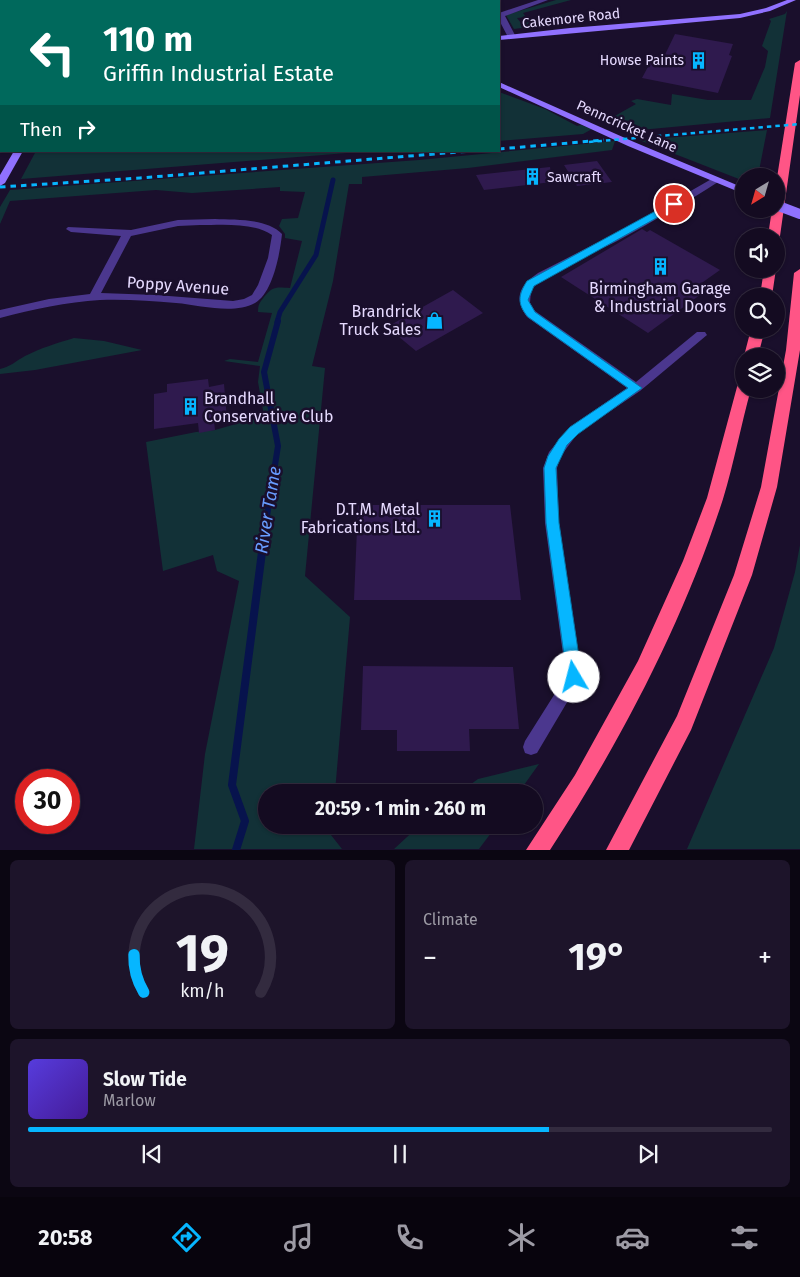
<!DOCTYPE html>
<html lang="en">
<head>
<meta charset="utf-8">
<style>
  :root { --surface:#140b21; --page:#1d142a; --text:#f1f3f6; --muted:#9d9ba5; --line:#332b3f; --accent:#06b6ff }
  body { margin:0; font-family:"Fira Sans",sans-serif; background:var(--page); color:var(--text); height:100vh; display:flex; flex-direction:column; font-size:19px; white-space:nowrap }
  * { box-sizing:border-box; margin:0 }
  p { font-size:16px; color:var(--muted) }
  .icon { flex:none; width:28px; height:28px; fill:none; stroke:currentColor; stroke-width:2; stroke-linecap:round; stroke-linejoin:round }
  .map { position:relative; height:850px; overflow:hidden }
  .side { display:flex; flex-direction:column; gap:10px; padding:10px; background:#0b0612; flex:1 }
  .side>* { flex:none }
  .guide { position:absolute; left:0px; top:0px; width:500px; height:152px; box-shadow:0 1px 4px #0004,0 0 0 1px var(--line); background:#00695c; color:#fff; overflow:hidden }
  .needle { width:32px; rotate:217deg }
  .tools { position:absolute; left:735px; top:168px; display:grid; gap:10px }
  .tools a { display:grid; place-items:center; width:50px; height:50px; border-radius:50%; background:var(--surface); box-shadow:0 1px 4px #0004,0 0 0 1px var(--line); font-size:25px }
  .speed { position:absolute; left:15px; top:769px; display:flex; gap:10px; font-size:25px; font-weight:700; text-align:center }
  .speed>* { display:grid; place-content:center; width:65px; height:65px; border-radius:50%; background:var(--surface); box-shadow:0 1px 4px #0004,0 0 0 1px var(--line); line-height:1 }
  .speed .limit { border:8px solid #d22; background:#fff; color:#111 }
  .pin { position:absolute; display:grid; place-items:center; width:42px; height:42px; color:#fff; margin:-21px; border:2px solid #fff; border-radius:50%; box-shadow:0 1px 5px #0007 }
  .me { position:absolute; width:55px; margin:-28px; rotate:352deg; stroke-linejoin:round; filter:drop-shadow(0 0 4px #0008) }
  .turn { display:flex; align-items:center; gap:18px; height:105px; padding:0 20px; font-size:22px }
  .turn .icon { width:65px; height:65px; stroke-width:2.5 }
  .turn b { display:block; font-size:35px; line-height:42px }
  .then { display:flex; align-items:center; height:48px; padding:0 20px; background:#0003; gap:10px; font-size:19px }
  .big { font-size:38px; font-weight:700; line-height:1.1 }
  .side .widget { flex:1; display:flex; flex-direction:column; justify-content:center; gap:8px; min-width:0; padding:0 18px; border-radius:8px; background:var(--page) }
  .side .dial { align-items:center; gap:0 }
  .dial svg { height:130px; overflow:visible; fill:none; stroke:var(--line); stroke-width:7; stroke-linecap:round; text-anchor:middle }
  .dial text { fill:var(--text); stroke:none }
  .song { display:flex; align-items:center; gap:15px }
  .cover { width:60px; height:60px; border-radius:8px; background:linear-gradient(135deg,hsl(250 70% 55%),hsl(260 70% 35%)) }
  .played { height:5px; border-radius:2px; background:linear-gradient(90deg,var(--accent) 70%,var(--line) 70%) }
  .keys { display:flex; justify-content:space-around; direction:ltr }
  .heat { display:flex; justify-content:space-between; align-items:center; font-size:28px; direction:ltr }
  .side .tiles { flex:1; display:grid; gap:10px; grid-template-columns:1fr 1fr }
  .widget:last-child { grid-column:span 2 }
  .trip { position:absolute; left:258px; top:784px; width:285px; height:50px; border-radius:25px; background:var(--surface); box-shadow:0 1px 4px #0004,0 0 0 1px var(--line); font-weight:700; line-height:50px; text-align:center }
  .tabs { display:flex; height:80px; justify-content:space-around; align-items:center; background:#08040d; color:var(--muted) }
  .tabs .icon { width:35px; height:35px }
  .tabs .selected { color:var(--accent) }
  .tabs b { font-size:22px; color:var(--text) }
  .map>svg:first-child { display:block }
  .green { fill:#123137 }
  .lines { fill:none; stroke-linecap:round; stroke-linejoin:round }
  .stream-far2 { stroke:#07134d; stroke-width:5 }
  .stream-far1 { stroke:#07134d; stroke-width:6 }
  .stream { stroke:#07134d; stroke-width:8 }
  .building { fill:#2f1a4e }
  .street { fill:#4b378e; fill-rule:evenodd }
  .secondary { fill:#9071ff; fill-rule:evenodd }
  .highway { fill:#ff5586; fill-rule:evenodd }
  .rail-far1 { stroke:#06b6ff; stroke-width:2.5; stroke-dasharray:4.5 4; stroke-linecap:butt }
  .rail { stroke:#06b6ff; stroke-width:3; stroke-dasharray:5.5 5; stroke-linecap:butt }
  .secondary-bridge { stroke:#9071ff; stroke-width:10 }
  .route { fill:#06b6ff; stroke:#0476a6 }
  .labels { text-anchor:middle; stroke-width:5; stroke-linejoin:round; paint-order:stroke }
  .far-street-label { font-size:14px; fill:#e6daff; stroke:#1a0f2c }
  .far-poi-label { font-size:14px; fill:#e6daff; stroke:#1a0f2c; text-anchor:end }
  .street-label { font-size:16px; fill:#e6daff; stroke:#1a0f2c }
  .poi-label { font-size:16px; fill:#e6daff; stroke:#1a0f2c; text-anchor:end }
  .water-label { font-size:18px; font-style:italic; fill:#689cff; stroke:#1a0f2c }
</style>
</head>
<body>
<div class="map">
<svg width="800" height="850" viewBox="0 0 800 850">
  <rect width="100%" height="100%" fill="#1a0f2c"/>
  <!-- green -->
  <path class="green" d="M556,0H571L523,13L526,17L517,18L521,23L531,22L537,26L514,29L506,15L509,14Z
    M787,11L770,118L640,130L613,117L636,104L631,101L637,99L671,105L672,94L708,100H751L765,67L768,51L762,46L771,21L769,19L785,14Z
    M499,92L545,109L577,126L581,125L592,129L583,134L499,141Z
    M767,130L758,176H744V181L639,140Z
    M615,141L612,150L468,168L362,177V184H349L333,281L312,366L325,368L305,576L350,617L335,792H266V825H332L331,835L342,849H194L205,754L239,581L217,571L213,555L163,571L146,442L196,432L215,430L264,416L258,382L260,366L224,361L230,359L258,362L272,313L258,312C258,303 260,303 264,297C273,286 276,287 290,288L302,241L285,238V234L279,226L282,219L298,218L305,192L280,191V187L192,193L156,190L10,201L0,224V207L10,190L419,160Z
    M36,151H372L21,179Z
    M74,338L104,341L142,350L35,370L0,374V369C10,367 16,361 25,356C41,348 57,343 74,338Z
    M800,545V849H687L774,648L795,572Z
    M539,764L519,792H460L478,779Z
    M420,825H497L479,849H394Z"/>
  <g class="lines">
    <!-- stream-far2 -->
    <path class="stream-far2" d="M277,322L280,312L316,255L333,180"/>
    <!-- stream-far1 -->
    <path class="stream-far1" d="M261,554L278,446L264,372L278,321"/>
    <!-- stream -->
    <path class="stream" d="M236,850L245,821L232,785L262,552"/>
  </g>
  <!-- building -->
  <path class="building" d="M675,34L733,44L729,55L732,56L718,93L642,78L650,63L660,65Z
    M597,161L612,182L577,186L564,165Z
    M550,167L552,182L484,190L476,175Z
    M642,229L647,232L650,230L720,270L696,287L704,292L648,333L561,277Z
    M453,290L483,313L416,351L387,327Z
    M208,379L209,387L224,384L227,419L214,421L215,430L199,433L198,423L154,429V394L167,392V384Z
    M358,505H510L521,600H354Z
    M363,666L513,667L519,729H469L470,751H397V730H361Z"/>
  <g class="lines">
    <!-- street -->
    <path class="street" d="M538,0H548L505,16L516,37L509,39L499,20V13Z
      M0,31H1V35H0Z
      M715,177L718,178V182C686,203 653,221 619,240C600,250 540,275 531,291L530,303L535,311L636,382L697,332H705L707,335L640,391L578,433L560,457L557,468L559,523L582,677L537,753L531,755L525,753L523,747L525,741L566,676L545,523L543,468L549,452L570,427L627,388L527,317C513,298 520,285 538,273L628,227Z
      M215,219C235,220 267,218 282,234C280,253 273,293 255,303C233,315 200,305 176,303C151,301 126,299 100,300C67,302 33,309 0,318V310L49,299L90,294L121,236L71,232L66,229L68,227L131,230L178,220ZM200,225C222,225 253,222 272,235L268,258L258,285L252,295L244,299L233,301L156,295L101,293L131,236L178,226Z"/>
    <!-- secondary -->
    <path class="secondary" d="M77,0H83V1H77Z
      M259,0H268V1H259Z
      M787,0H796L770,11L740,18L499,40V36L570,28L740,14L766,8Z
      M499,82L634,142L744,188V194L628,146L499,87Z
      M14,151H23L5,183L0,186V175Z"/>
    <!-- highway -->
    <path class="highway" d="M800,60V95L780,236L776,239V236H768L772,209H776V184L795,63Z
      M764,269H776L772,296H760Z
      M800,269V350L777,487L752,575L691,730L629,850H606L677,716L734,575L761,487L786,350L794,273Z
      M751,329H765L758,356H744Z
      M744,382V389H751C741,425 734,463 723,499C683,623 621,741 550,850H526L575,775L638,661L683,561L707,498L737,387L739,383Z"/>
    <!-- rail-far1 -->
    <path class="rail-far1" d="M589,142L800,124"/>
    <!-- rail -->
    <path class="rail" d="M499,149L604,140
      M0,187L140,178L471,151"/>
    <!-- secondary-bridge -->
    <path class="secondary-bridge" d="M776,205L800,214"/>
  </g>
  <!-- route -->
  <path class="route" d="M674,201L678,202V206L534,286L528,300L535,312L642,388L578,434L567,445L556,468L559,523L582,677L579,682L574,684L569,682L567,677L546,523L544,468L548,456L559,439L570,427L628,388L528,317C517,304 518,295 527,281Z"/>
  <!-- icons -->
  <defs>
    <symbol id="building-bare" viewBox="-9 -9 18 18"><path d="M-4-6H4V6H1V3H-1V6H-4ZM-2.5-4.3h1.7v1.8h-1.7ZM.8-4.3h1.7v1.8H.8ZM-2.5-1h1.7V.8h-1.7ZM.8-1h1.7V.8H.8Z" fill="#06b6ff" stroke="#1a0f2c" stroke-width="2.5" paint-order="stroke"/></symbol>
    <symbol id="shop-bare" viewBox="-9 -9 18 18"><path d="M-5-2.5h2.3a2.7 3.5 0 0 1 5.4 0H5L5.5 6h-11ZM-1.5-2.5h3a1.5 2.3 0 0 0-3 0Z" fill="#06b6ff" stroke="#1a0f2c" stroke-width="2.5" paint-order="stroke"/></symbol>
  </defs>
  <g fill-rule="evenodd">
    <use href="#building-bare" x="686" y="48" width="25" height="25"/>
    <use href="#building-bare" x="520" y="164" width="25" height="25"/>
    <use href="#building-bare" x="648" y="254" width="25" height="25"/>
    <use href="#shop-bare" x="422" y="308" width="25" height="25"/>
    <use href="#building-bare" x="178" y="394" width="25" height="25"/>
    <use href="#building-bare" x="422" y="506" width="25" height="25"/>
  </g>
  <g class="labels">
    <!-- far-street labels -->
    <g class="far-street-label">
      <text transform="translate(571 18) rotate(-6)" y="5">Cakemore Road</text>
      <text transform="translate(627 126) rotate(24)" y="5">Penncricket Lane</text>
    </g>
    <!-- far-poi labels -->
    <g class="far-poi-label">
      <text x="684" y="65">Howse Paints</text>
      <text x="547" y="182" text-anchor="start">Sawcraft</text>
    </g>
    <!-- street labels -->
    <g class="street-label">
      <text transform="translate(178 285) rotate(4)" y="6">Poppy Avenue</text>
    </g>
    <!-- poi labels -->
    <g class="poi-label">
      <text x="660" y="294" text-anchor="middle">Birmingham Garage<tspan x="660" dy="18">&amp; Industrial Doors</tspan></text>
      <text x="421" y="317">Brandrick<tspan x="421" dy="18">Truck Sales</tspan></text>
      <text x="204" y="404" text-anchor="start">Brandhall<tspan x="204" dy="18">Conservative Club</tspan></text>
      <text x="420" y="515">D.T.M. Metal<tspan x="420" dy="18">Fabrications Ltd.</tspan></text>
    </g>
    <!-- water labels -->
    <g class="water-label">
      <text transform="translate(268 510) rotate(-81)" y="6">River Tame</text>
    </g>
  </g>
</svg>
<div class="tools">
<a><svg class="needle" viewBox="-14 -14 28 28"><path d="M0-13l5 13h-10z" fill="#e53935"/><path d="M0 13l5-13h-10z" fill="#9d9ba5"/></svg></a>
<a><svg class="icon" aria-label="sound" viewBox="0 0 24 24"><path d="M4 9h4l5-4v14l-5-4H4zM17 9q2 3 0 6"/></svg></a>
<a><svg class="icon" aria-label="search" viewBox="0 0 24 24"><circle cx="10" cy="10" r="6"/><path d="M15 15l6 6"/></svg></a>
<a><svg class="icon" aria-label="layers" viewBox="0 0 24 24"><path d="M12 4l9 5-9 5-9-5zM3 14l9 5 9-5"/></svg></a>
</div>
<div class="speed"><div class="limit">30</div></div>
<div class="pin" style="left:674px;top:204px;background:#d93025"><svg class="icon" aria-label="arrive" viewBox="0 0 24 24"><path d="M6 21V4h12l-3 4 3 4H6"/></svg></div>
<svg class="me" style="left:574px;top:677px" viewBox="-20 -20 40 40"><circle r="19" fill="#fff"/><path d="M0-13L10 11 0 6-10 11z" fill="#06b6ff"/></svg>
<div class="trip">20:59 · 1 min · 260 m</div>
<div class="guide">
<div class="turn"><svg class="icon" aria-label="left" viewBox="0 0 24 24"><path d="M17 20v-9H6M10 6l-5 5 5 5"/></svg><div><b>110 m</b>Griffin Industrial Estate</div></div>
<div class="then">Then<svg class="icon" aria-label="right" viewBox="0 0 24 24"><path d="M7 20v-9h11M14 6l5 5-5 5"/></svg></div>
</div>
</div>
<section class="side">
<div class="tiles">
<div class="widget dial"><svg viewBox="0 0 100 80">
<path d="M14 69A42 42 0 1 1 86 69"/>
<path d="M14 69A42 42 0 0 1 8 46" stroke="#06b6ff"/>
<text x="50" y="56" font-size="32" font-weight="700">19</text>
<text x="50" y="72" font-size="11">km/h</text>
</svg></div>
<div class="widget"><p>Climate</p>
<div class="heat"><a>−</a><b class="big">19°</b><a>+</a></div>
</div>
<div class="widget">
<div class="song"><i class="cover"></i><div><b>Slow Tide</b><p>Marlow</p></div></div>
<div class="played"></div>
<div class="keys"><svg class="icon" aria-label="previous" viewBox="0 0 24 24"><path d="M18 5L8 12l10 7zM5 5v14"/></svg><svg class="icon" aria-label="pause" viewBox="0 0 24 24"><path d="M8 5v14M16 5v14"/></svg><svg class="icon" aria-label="next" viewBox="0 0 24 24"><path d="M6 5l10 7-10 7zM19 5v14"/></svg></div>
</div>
</div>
</section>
<nav class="tabs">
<b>20:58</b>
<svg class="icon selected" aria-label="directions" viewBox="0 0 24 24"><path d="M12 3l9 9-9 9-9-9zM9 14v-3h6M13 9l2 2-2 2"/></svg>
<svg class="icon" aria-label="music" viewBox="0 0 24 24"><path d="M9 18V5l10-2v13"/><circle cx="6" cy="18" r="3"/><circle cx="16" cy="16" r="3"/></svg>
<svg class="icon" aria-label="phone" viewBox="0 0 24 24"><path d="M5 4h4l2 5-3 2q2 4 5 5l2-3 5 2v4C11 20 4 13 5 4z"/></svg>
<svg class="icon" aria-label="climate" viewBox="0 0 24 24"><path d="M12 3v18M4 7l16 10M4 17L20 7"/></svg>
<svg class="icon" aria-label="car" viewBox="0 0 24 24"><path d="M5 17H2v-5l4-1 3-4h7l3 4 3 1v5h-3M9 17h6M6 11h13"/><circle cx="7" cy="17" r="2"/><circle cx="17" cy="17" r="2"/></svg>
<svg class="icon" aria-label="filters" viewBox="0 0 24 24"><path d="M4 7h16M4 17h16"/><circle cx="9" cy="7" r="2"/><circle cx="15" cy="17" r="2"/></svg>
</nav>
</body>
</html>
